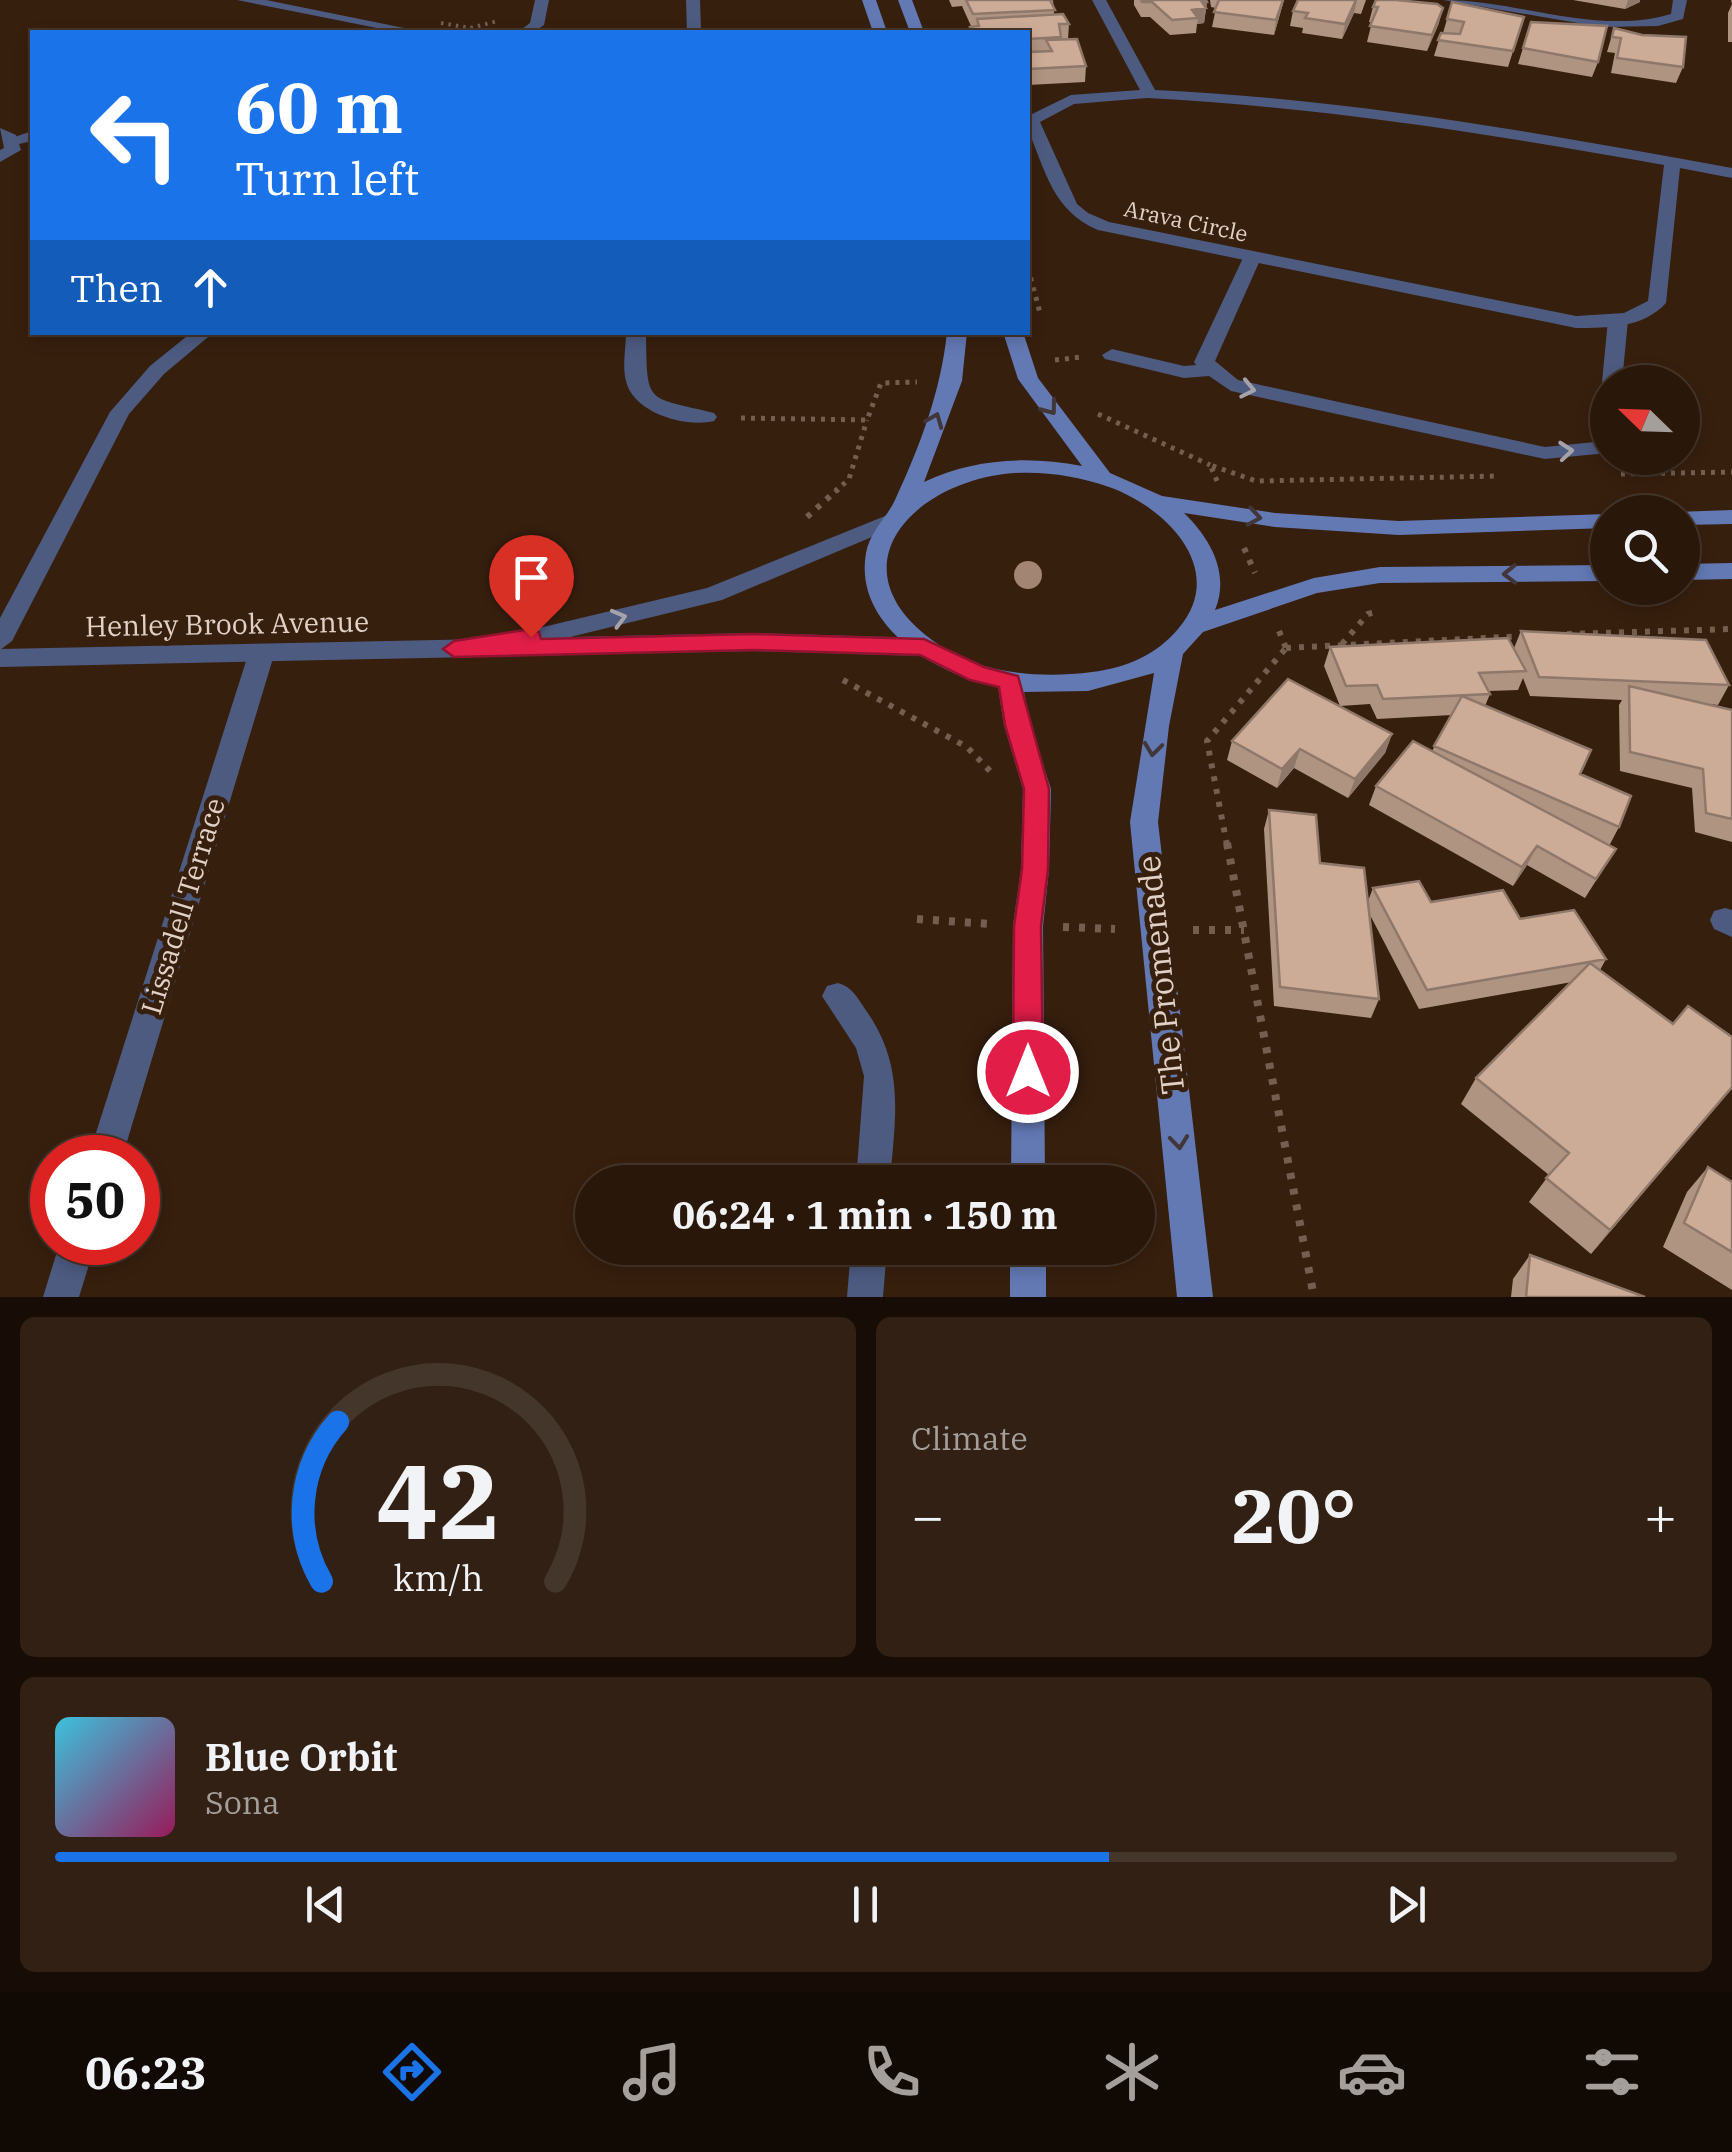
<!DOCTYPE html>
<html lang="en">
<head>
<meta charset="utf-8">
<style>
  :root { --surface:#29170a; --page:#312013; --text:#f1f3f6; --muted:#a59f9c; --line:#45362b; --accent:#1a73e8 }
  body { margin:0; font-family:"IBM Plex Serif",serif; background:var(--page); color:var(--text); height:100vh; display:flex; flex-direction:column; font-size:38px; white-space:nowrap }
  * { box-sizing:border-box; margin:0 }
  p { font-size:32px; color:var(--muted) }
  .icon { flex:none; width:55px; height:55px; fill:none; stroke:currentColor; stroke-width:2; stroke-linecap:round; stroke-linejoin:round }
  .map { position:relative; height:1297px; overflow:hidden }
  .details { display:flex; flex-direction:column; gap:20px; padding:20px; background:#170d06; flex:1 }
  .details>* { flex:none }
  .banner { position:absolute; left:30px; top:30px; width:1000px; height:305px; border-radius:0px; box-shadow:0 5px 15px #0003,0 0 0 2px var(--line); background:#1a73e8; color:#fff; overflow:hidden }
  .needle { width:65px; rotate:293deg }
  .controls { position:absolute; left:1590px; top:365px; display:grid; gap:20px }
  .controls a { display:grid; place-items:center; width:110px; height:110px; border-radius:50%; background:var(--surface); box-shadow:0 5px 15px #0003,0 0 0 2px var(--line); font-size:50px }
  .speed { position:absolute; left:30px; top:1135px; display:flex; gap:20px; font-size:50px; font-weight:700; text-align:center }
  .speed>* { display:grid; place-content:center; width:130px; height:130px; border-radius:50%; background:var(--surface); box-shadow:0 5px 15px #0003,0 0 0 2px var(--line); line-height:1 }
  .speed .limit { border:15px solid #d22; background:#fff; color:#111 }
  .pin { position:absolute; display:grid; place-items:center; width:85px; height:85px; color:#fff; margin:-102px -42px; border-radius:50% 50% 50% 0; rotate:-45deg; box-shadow:0 0 10px #0007 }
  .pin .icon { rotate:45deg }
  .me { position:absolute; width:110px; margin:-55px; rotate:0deg; stroke-linejoin:round; filter:drop-shadow(0 0 8px #0008) }
  .turn { display:flex; align-items:center; gap:35px; height:210px; padding:0 40px; font-size:45px }
  .turn .icon { width:130px; height:130px; stroke-width:2.5 }
  .turn b { display:block; font-size:70px; line-height:85px }
  .then { display:flex; align-items:center; height:95px; padding:0 40px; background:#0003; gap:20px; font-size:38px }
  .big { font-size:75px; font-weight:700; line-height:1.1 }
  .details .card { flex:1; display:flex; flex-direction:column; justify-content:center; gap:15px; min-width:0; padding:0 35px; border-radius:15px; background:var(--page) }
  .details .dial { align-items:center; gap:0 }
  .dial svg { height:260px; overflow:visible; fill:none; stroke:var(--line); stroke-width:7; stroke-linecap:round; text-anchor:middle }
  .dial text { fill:var(--text); stroke:none }
  .song { display:flex; align-items:center; gap:30px }
  .cover { width:120px; height:120px; border-radius:15px; background:linear-gradient(135deg,hsl(190 70% 55%),hsl(330 70% 35%)) }
  .played { height:10px; border-radius:5px; background:linear-gradient(90deg,var(--accent) 65%,var(--line) 65%) }
  .keys { display:flex; justify-content:space-around; direction:ltr }
  .heat { display:flex; justify-content:space-between; align-items:center; font-size:55px; direction:ltr }
  .details .tiles { flex:1; display:grid; gap:20px; grid-template-columns:1fr 1fr }
  .card:last-child { grid-column:span 2 }
  .trip { position:absolute; left:575px; top:1165px; width:580px; height:100px; border-radius:50px; background:var(--surface); box-shadow:0 5px 15px #0003,0 0 0 2px var(--line); font-weight:700; line-height:100px; text-align:center }
  .tabs { display:flex; height:160px; justify-content:space-around; align-items:center; background:#100904; color:var(--muted) }
  .tabs .icon { width:70px; height:70px }
  .tabs .selected { color:var(--accent) }
  .tabs b { font-size:45px; color:var(--text) }
  .map>svg:first-child { display:block }
  .lines { fill:none; stroke-linecap:round; stroke-linejoin:round }
  .path-far3 { stroke:#735e4f; stroke-width:4; stroke-dasharray:2.5 5; stroke-linecap:butt }
  .path-far2 { stroke:#735e4f; stroke-width:5; stroke-dasharray:4 6; stroke-linecap:butt }
  .path-far1 { stroke:#735e4f; stroke-width:6; stroke-dasharray:5 8; stroke-linecap:butt }
  .path { stroke:#735e4f; stroke-width:8; stroke-dasharray:6 10; stroke-linecap:butt }
  .service { fill:#4d5b81; fill-rule:evenodd }
  .minor { fill:#4d5b81; fill-rule:evenodd }
  .tertiary { fill:#4d5b81; fill-rule:evenodd }
  .secondary { fill:#6379b4; fill-rule:evenodd }
  .tree { fill:#a28673 }
  .wall { fill:#af9482 }
  .shaded-wall { fill:#8f786a }
  .building { fill:#ccac97; stroke:#8f786a; stroke-width:2.5 }
  .oneway { stroke:#a6a2aa }
  .oneway2 { stroke:#423638 }
  .route { fill:#e11d48; stroke:#92132f; stroke-width:2.5 }
  .labels { text-anchor:middle; stroke-width:10; stroke-linejoin:round; paint-order:stroke }
  .far-street-label { font-size:22px; fill:#e1d1c6; stroke:#371f0e }
  .street-label { font-size:28px; fill:#e1d1c6; stroke:#371f0e }
  .near-street-label { font-size:32px; fill:#e1d1c6; stroke:#371f0e }
</style>
</head>
<body>
<div class="map">
<svg width="1732" height="1297" viewBox="0 0 1732 1297">
  <rect width="100%" height="100%" fill="#371f0e"/>
  <g class="lines">
    <!-- path-far3 -->
    <path class="path-far3" d="M441,23L470,28L498,21"/>
    <!-- path-far2 -->
    <path class="path-far2" d="M1028,268L1040,313
      M1055,360L1082,357
      M1098,414L1210,465
      M741,418L867,420L881,383L917,382
      M1621,474L1732,472
      M1217,481L1210,465L1256,481L1499,476
      M835,492L849,479L867,420"/>
    <!-- path-far1 -->
    <path class="path-far1" d="M807,517L838,489
      M1244,548L1255,573
      M1279,631L1286,648
      M1567,634L1732,629
      M1342,644L1368,614L1376,612
      M1286,648L1525,636
      M843,680L967,747L992,773
      M1227,845L1207,741L1286,648"/>
    <!-- path -->
    <path class="path" d="M1227,843L1314,1297
      M917,919L991,924
      M1063,927L1115,929
      M1193,930H1244"/>
    <!-- service -->
    <path class="service" d="M686,0H700L701,32H687Z
      M32,131V141L11,146L3,141Z
      M1252,253L1261,258L1215,361L1238,380L1545,447L1595,442L1598,421L1608,415V453L1545,459L1231,391L1209,376L1184,378L1105,359L1102,355L1112,349L1184,366L1196,365L1194,362L1243,258Z
      M1618,314L1628,320L1622,382H1608V387L1602,382L1608,320Z
      M626,332H646C647,406 645,396 714,413L717,417L714,421C686,428 633,413 626,381C622,366 626,348 626,332Z"/>
    <!-- minor -->
    <path class="minor" d="M237,0H266L424,32H397Z
      M535,0H549L544,25L534,32H518L530,23Z
      M1092,0H1106L1155,90C1350,99 1541,133 1732,168V178L1680,168L1666,303C1643,328 1608,328 1576,328L1098,230C1053,211 1046,172 1028,130V116L1071,95L1140,90ZM1147,98C1321,107 1492,134 1664,165L1648,301L1624,313L1576,316L1109,222L1088,213L1077,204L1040,122L1074,104Z
      M1443,0C1517,0 1599,36 1671,14L1673,0H1687L1683,19L1658,26L1601,27Z
      M0,128L16,135L21,150L0,162V150L4,148Z
      M192,332H214L164,374L129,414L12,641L0,650V618L110,412L150,366Z
      M261,646L274,655L122,1158H88L248,655Z
      M1725,908L1732,910V937L1714,929L1710,920L1714,911Z
      M838,983C852,987 857,997 865,1009C906,1066 895,1117 890,1182H856L864,1076L856,1048L822,996L827,986Z
      M60,1242H96L79,1297H43Z
      M851,1248H887L883,1297H847Z"/>
    <!-- tertiary -->
    <path class="tertiary" d="M890,514L898,516L901,521L898,526L722,600L570,637L753,633L924,638L936,647L924,656L753,651L0,667V649L538,638L539,628L707,588Z"/>
    <!-- secondary -->
    <path class="secondary" d="M862,0H876L887,32H873Z
      M898,0H912L924,32H910Z
      M947,332H967L962,381L924,482C974,458 1029,456 1082,466L1018,379L1003,332H1023L1038,378L1110,473L1162,496L1275,513L1399,521L1608,514V528L1399,535L1275,527L1184,513C1211,539 1230,574 1215,610L1314,578L1380,567L1608,565V581L1380,583L1317,593L1203,632L1183,654L1169,726L1158,822L1213,1297H1177L1130,822L1154,673L1088,691L1024,692L1030,725L1051,789L1049,869L1043,926L1045,1182H1011L1013,926L1021,869L1023,789L1004,725L998,687C938,675 853,627 866,553C870,531 886,519 895,500C920,446 941,391 947,332ZM1004,474C1037,470 1076,475 1109,487C1166,507 1229,570 1178,629C1156,655 1126,668 1092,672C1038,679 977,674 932,640C835,568 910,486 1004,474Z
      M1732,510V524L1682,525V512H1676Z
      M1732,563V579L1682,580V564Z
      M1010,1248H1046V1297H1010Z"/>
  </g>
  <!-- trees -->
  <circle class="tree" cx="1028" cy="575" r="14"/>
  <!-- wall -->
  <path class="wall" d="M949,0H1053L1054,14L1069,24L1068,39L1086,66L1085,82L1028,85V32H969L970,27L971,26L962,6L952,7Z
    M1134,0H1206L1207,2L1204,23L1197,24L1196,33L1170,35L1150,17H1141L1134,5Z
    M1210,0H1284L1274,35L1212,27L1216,8L1211,7Z
    M1298,0H1366L1361,14L1354,13L1342,39L1302,33L1303,28L1290,26L1293,11Z
    M1573,0H1640V2L1625,9Z
    M1731,0H1732V42H1728V13L1732,4Z
    M1452,2L1524,17L1508,67L1434,56L1441,33H1443Z
    M1373,7L1439,23L1427,51L1367,42L1372,22H1369Z
    M1531,22L1598,62L1592,77L1518,64Z
    M1614,28L1683,67L1676,83L1611,73L1615,53L1607,52Z
    M1521,631L1729,685L1718,705L1709,704L1732,710V842L1695,832L1692,788L1620,771L1619,705L1622,700L1530,696L1523,678L1518,690L1489,691L1490,694L1485,706L1580,774L1619,827L1609,846L1616,849L1585,898L1527,865L1513,886L1369,805L1376,786L1432,751L1452,715L1377,719L1370,704L1340,706L1324,666L1330,647L1514,648Z
    M1392,734L1385,753L1348,798L1294,768L1277,788L1227,760L1232,741Z
    M1269,810L1320,863L1368,901L1373,888L1431,902L1520,919L1606,959L1600,970L1732,1088L1591,1254L1529,1202L1549,1175L1461,1104L1476,1078L1572,982L1419,1009L1370,915L1379,999L1371,1018L1274,1006L1264,829Z
    M1708,1167L1732,1182V1290L1663,1247L1687,1192Z
    M1530,1255L1645,1297H1511L1513,1279Z"/>
  <!-- shaded-wall -->
  <path class="shaded-wall" d="M1283,0H1284L1274,35L1276,20Z
    M1357,0L1354,13L1342,39L1345,24Z
    M1628,0H1640V2L1625,9Z
    M1202,2H1207L1204,23L1197,24L1198,18L1192,10Z
    M1443,8L1439,23L1427,51L1432,35Z
    M1392,734L1385,753L1348,798L1355,779Z
    M1300,749L1294,768L1277,788L1282,769Z
    M1537,846L1527,865L1513,886L1522,867Z
    M1732,1087V1088L1591,1254L1610,1230Z"/>
  <!-- building -->
  <path class="building" d="M966,0H1053H1050L1055,10L973,14Z
    M1141,0H1206L1207,2H1202L1206,8L1192,10L1198,18L1172,20L1152,2H1142Z
    M1219,0H1283L1276,20L1214,12Z
    M1298,0H1356L1345,24L1305,18L1308,13L1293,11Z
    M1376,0H1396L1437,4L1443,8L1432,35L1370,26L1378,7H1373Z
    M1452,2L1524,17L1513,51L1438,40L1441,33L1460,34L1464,22L1447,19Z
    M1063,14L1069,24H1059L1061,37L1028,39V32H972L970,27L979,26L977,19Z
    M1531,22L1607,26L1598,62L1523,48Z
    M1614,28L1642,35L1686,37L1683,67L1617,58L1621,38L1612,37Z
    M1077,39L1086,66L1028,69V52L1052,51L1046,40Z
    M1521,631L1706,640L1729,685L1539,677Z
    M1508,638L1526,671L1479,673L1490,694L1383,699L1377,685L1346,686L1330,647Z
    M1288,679L1392,734L1355,779L1300,749L1282,769L1232,741Z
    M1629,686L1732,710V819L1706,813L1703,769L1630,752Z
    M1462,696L1591,750L1580,774L1631,796L1619,827L1434,746Z
    M1413,741L1616,849L1596,879L1537,846L1522,867L1376,786Z
    M1269,810L1316,815L1320,863L1364,868L1379,999L1280,987Z
    M1419,881L1431,902L1503,890L1520,919L1574,910L1606,959L1427,990L1373,888Z
    M1590,963L1673,1024L1688,1006L1732,1037V1087L1610,1230L1546,1178L1569,1153L1476,1078Z
    M1708,1167L1732,1182V1252L1684,1223Z
    M1530,1255L1645,1297H1526Z"/>
  <!-- one-way arrows -->
  <defs><path id="oneway-chevron" d="M-2-3.5L2.5 0L-2 3.5" fill="none" stroke-width="1.6" stroke-linecap="round" stroke-linejoin="round" transform="scale(2.5)"/></defs>
  <g class="oneway">
    <use href="#oneway-chevron" transform="translate(1248 389) rotate(12)"/>
    <use href="#oneway-chevron" transform="translate(1566 451) rotate(-5)"/>
    <use href="#oneway-chevron" transform="translate(619 618) rotate(-15)"/>
  </g>
  <g class="oneway2">
    <use href="#oneway-chevron" transform="translate(1050 408) rotate(53)"/>
    <use href="#oneway-chevron" transform="translate(935 420) rotate(-68)"/>
    <use href="#oneway-chevron" transform="translate(1254 517) rotate(9)"/>
    <use href="#oneway-chevron" transform="translate(1510 574) rotate(179)"/>
    <use href="#oneway-chevron" transform="translate(1153 749) rotate(97)"/>
    <use href="#oneway-chevron" transform="translate(1179 1142) rotate(84)"/>
  </g>
  <!-- route -->
  <path class="route" d="M531,629L539,632L541,639L753,634L924,639L984,667L1018,676L1049,789L1048,869L1041,926L1043,1072L1038,1082L1028,1086L1017,1082L1013,1072L1014,926L1022,869L1024,789L1005,725L999,687L970,680L920,655L753,650L454,657L443,649L454,641Z"/>
  <g class="labels">
    <!-- far-street labels -->
    <g class="far-street-label">
      <text transform="translate(1186 221) rotate(12)" y="8">Arava Circle</text>
    </g>
    <!-- street labels -->
    <g class="street-label">
      <text transform="translate(227 624) rotate(-1)" y="10">Henley Brook Avenue</text>
      <text transform="translate(183 906) rotate(-73)" y="10">Lissadell Terrace</text>
    </g>
    <!-- near-street labels -->
    <g class="near-street-label">
      <text transform="translate(1161 975) rotate(-96)" y="11">The Promenade</text>
    </g>
  </g>
</svg>
<div class="controls">
<a><svg class="needle" viewBox="-14 -14 28 28"><path d="M0-13l5 13h-10z" fill="#e53935"/><path d="M0 13l5-13h-10z" fill="#a59f9c"/></svg></a>
<a><svg class="icon" aria-label="search" viewBox="0 0 24 24"><circle cx="10" cy="10" r="6"/><path d="M15 15l6 6"/></svg></a>
</div>
<div class="speed"><div class="limit">50</div></div>
<div class="pin" style="left:531px;top:637px;background:#d93025"><svg class="icon" aria-label="arrive" viewBox="0 0 24 24"><path d="M6 21V4h12l-3 4 3 4H6"/></svg></div>
<svg class="me" style="left:1028px;top:1072px" viewBox="-20 -20 40 40"><circle r="17" fill="#e11d48" stroke="#fff" stroke-width="3"/><path d="M0-11L8 9 0 5-8 9z" fill="#fff"/></svg>
<div class="trip">06:24 · 1 min · 150 m</div>
<div class="banner">
<div class="turn"><svg class="icon" aria-label="left" viewBox="0 0 24 24"><path d="M17 20v-9H6M10 6l-5 5 5 5"/></svg><div><b>60 m</b>Turn left</div></div>
<div class="then">Then<svg class="icon" aria-label="ahead" viewBox="0 0 24 24"><path d="M12 20V5M6 11l6-6 6 6"/></svg></div>
</div>
</div>
<section class="details">
<div class="tiles">
<div class="card dial"><svg viewBox="0 0 100 80">
<path d="M14 69A42 42 0 1 1 86 69"/>
<path d="M14 69A42 42 0 0 1 19 20" stroke="#1a73e8"/>
<text x="50" y="56" font-size="32" font-weight="700">42</text>
<text x="50" y="72" font-size="11">km/h</text>
</svg></div>
<div class="card"><p>Climate</p>
<div class="heat"><a>−</a><b class="big">20°</b><a>+</a></div>
</div>
<div class="card">
<div class="song"><i class="cover"></i><div><b>Blue Orbit</b><p>Sona</p></div></div>
<div class="played"></div>
<div class="keys"><svg class="icon" aria-label="previous" viewBox="0 0 24 24"><path d="M18 5L8 12l10 7zM5 5v14"/></svg><svg class="icon" aria-label="pause" viewBox="0 0 24 24"><path d="M8 5v14M16 5v14"/></svg><svg class="icon" aria-label="next" viewBox="0 0 24 24"><path d="M6 5l10 7-10 7zM19 5v14"/></svg></div>
</div>
</div>
</section>
<nav class="tabs">
<b>06:23</b>
<svg class="icon selected" aria-label="directions" viewBox="0 0 24 24"><path d="M12 3l9 9-9 9-9-9zM9 14v-3h6M13 9l2 2-2 2"/></svg>
<svg class="icon" aria-label="music" viewBox="0 0 24 24"><path d="M9 18V5l10-2v13"/><circle cx="6" cy="18" r="3"/><circle cx="16" cy="16" r="3"/></svg>
<svg class="icon" aria-label="phone" viewBox="0 0 24 24"><path d="M5 4h4l2 5-3 2q2 4 5 5l2-3 5 2v4C11 20 4 13 5 4z"/></svg>
<svg class="icon" aria-label="climate" viewBox="0 0 24 24"><path d="M12 3v18M4 7l16 10M4 17L20 7"/></svg>
<svg class="icon" aria-label="car" viewBox="0 0 24 24"><path d="M5 17H2v-5l4-1 3-4h7l3 4 3 1v5h-3M9 17h6M6 11h13"/><circle cx="7" cy="17" r="2"/><circle cx="17" cy="17" r="2"/></svg>
<svg class="icon" aria-label="filters" viewBox="0 0 24 24"><path d="M4 7h16M4 17h16"/><circle cx="9" cy="7" r="2"/><circle cx="15" cy="17" r="2"/></svg>
</nav>
</body>
</html>
